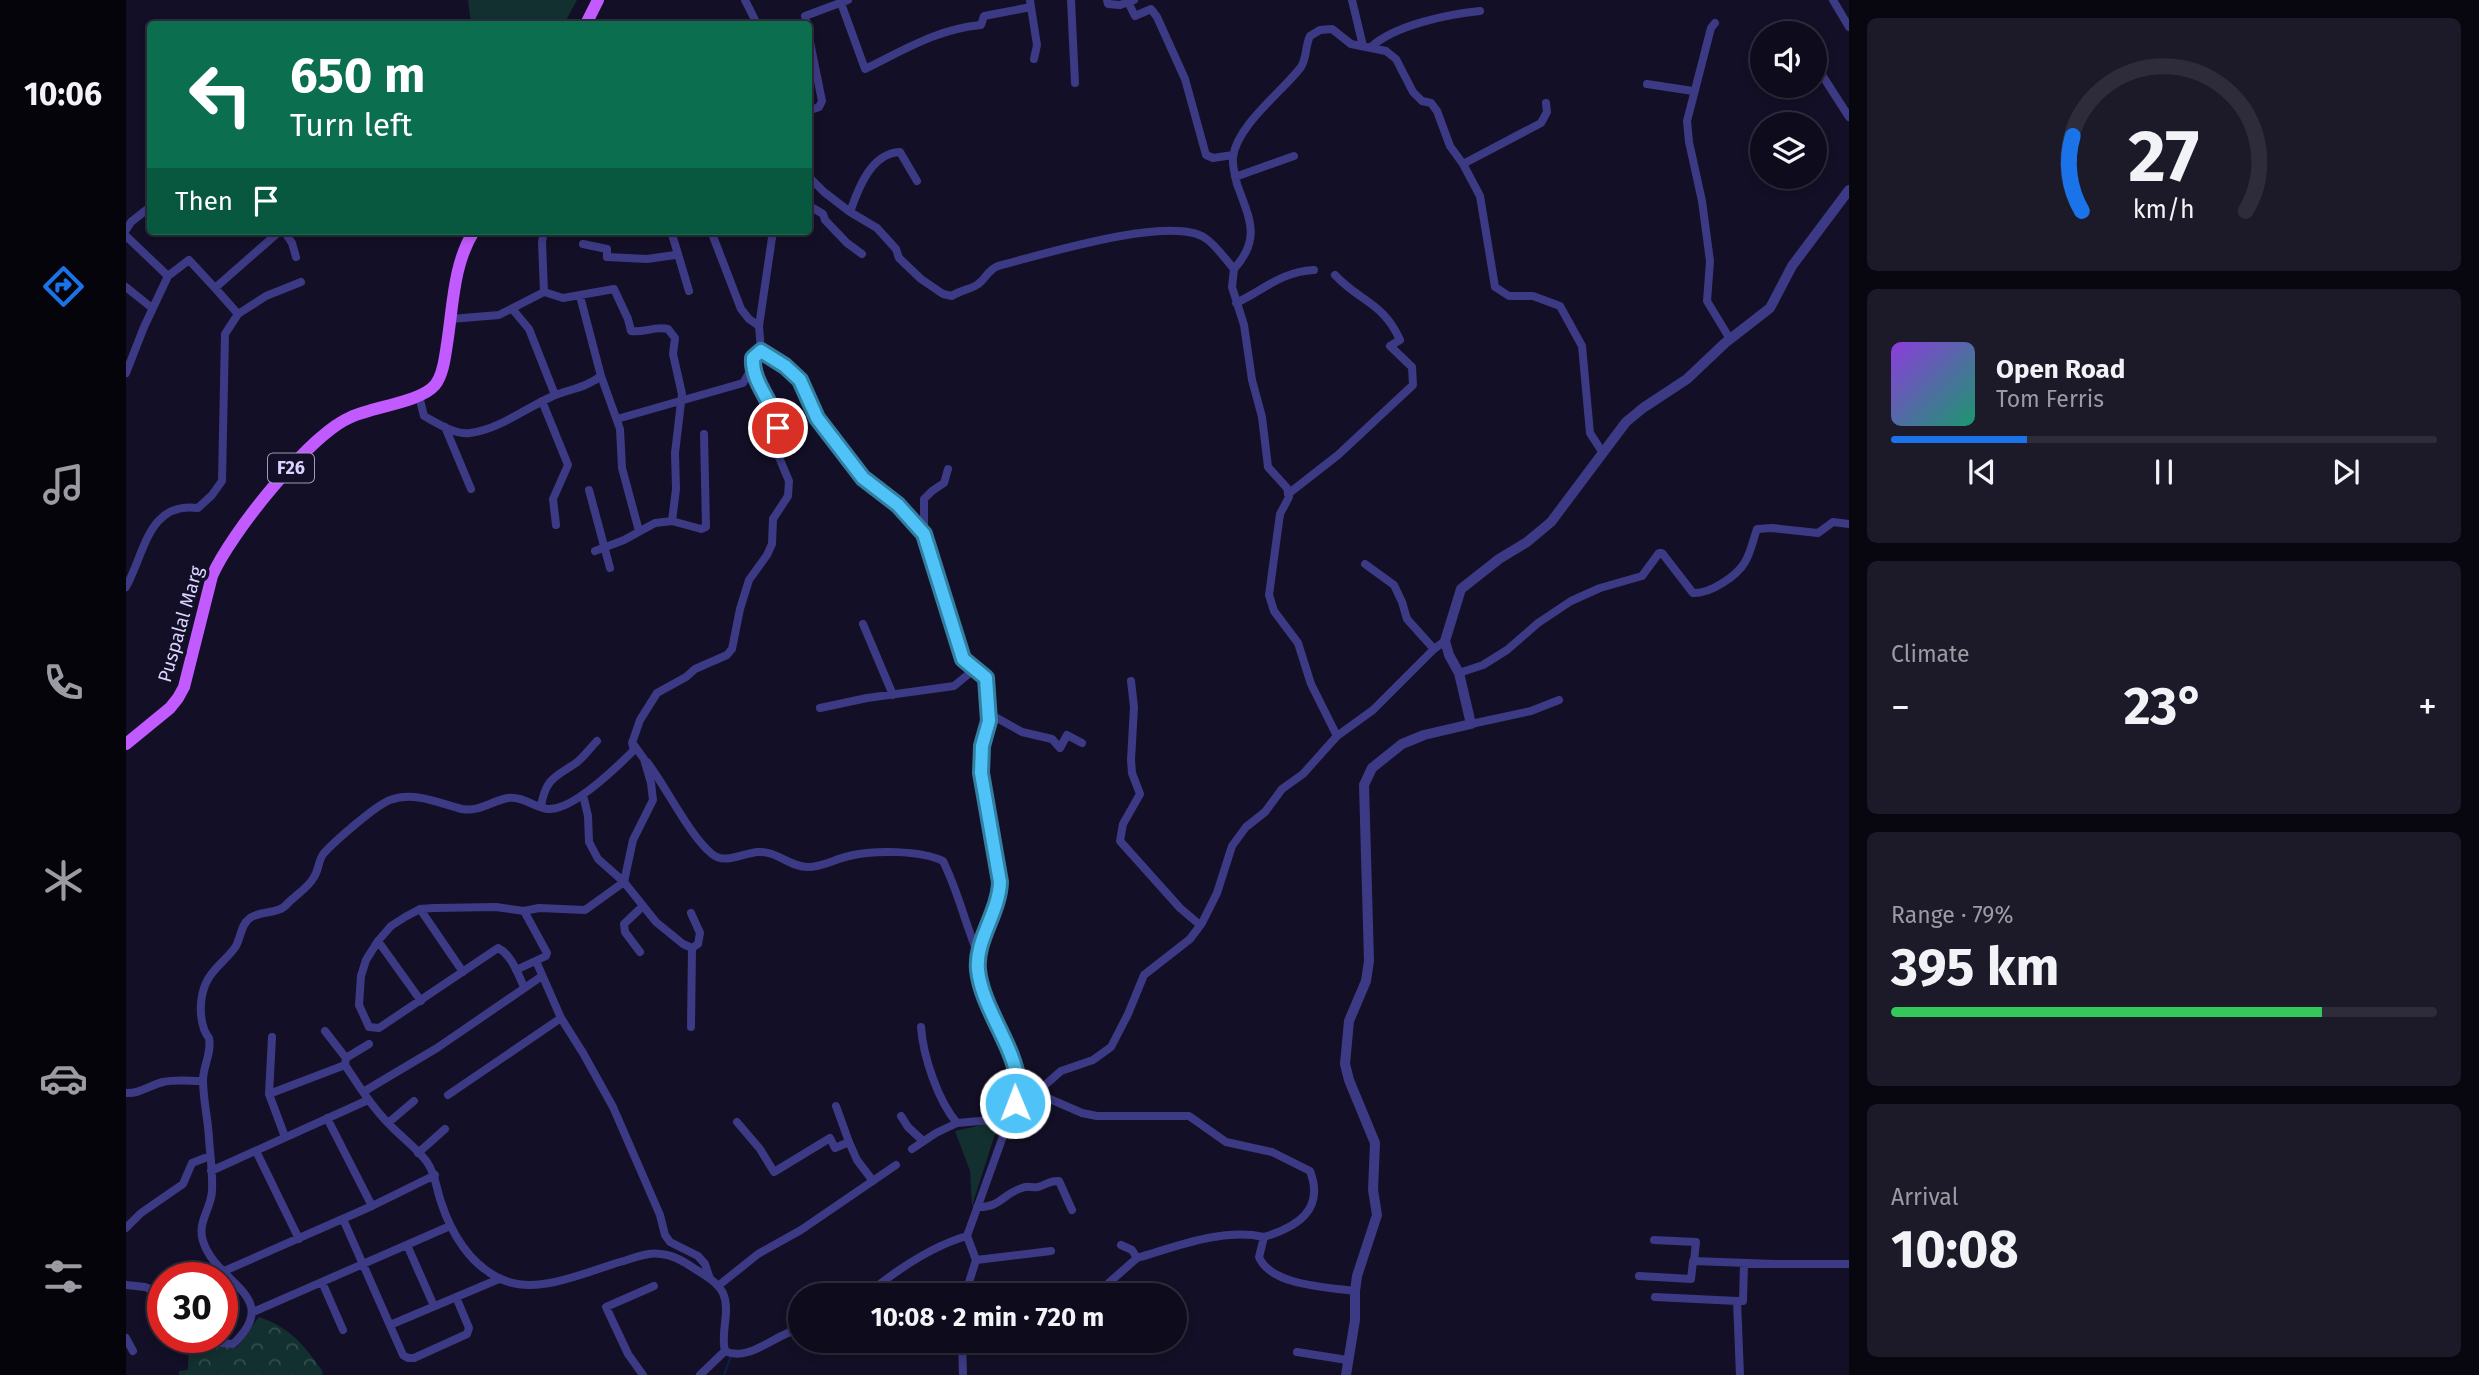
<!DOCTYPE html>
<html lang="en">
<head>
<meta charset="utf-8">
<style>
  :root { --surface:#0e0b1c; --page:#1c1929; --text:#f1f3f6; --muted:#9b9ba3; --line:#2e2b3b; --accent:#1a73e8 }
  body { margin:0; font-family:"Fira Sans",sans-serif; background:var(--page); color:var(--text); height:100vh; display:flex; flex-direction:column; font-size:26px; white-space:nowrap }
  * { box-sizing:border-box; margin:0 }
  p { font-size:23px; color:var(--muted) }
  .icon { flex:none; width:38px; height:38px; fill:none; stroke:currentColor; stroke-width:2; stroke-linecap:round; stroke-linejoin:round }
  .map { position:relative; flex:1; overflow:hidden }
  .details { display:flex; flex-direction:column; gap:18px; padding:18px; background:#08060f; width:630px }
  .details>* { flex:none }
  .banner { position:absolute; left:21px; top:21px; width:665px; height:214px; border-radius:7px; box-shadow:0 4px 10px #0003,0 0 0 2px var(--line); background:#0b6e4f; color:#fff; overflow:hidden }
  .fabs { position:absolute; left:1624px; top:21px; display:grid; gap:14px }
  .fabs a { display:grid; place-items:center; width:77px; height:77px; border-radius:50%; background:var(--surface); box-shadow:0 4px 10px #0003,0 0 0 2px var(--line); font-size:35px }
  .speed { position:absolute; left:21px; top:1262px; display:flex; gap:14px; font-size:35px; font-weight:700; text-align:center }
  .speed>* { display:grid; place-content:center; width:91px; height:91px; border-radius:50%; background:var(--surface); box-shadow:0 4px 10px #0003,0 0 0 2px var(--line); line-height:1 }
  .speed .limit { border:10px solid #d22; background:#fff; color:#111 }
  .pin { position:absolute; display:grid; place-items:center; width:60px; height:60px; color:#fff; margin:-30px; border:4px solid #fff; border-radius:50%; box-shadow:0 2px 7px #0007 }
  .me { position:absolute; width:77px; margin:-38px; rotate:359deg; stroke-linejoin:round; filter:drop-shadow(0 0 5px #0008) }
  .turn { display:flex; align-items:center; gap:24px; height:147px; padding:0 28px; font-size:32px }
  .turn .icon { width:91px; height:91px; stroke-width:2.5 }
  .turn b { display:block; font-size:49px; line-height:60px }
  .then { display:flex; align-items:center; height:66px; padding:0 28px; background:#0003; gap:14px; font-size:26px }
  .big { font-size:52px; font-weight:700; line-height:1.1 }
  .details .card { flex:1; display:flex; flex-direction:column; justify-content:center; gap:10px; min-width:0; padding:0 24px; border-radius:10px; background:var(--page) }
  .details .dial { align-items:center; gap:0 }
  .dial svg { height:182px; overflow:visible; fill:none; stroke:var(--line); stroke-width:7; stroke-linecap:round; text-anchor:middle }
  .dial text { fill:var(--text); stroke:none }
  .song { display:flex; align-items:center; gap:21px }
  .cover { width:84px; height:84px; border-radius:10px; background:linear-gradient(135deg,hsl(270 70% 55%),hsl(160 70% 35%)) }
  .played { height:7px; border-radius:4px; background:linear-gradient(90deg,var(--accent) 25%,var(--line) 25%) }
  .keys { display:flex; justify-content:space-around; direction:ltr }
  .heat { display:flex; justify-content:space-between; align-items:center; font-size:38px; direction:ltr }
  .charge { height:10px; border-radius:5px; background:linear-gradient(90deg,#34c759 79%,var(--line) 0) }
  .trip { position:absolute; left:662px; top:1283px; width:399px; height:70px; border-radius:35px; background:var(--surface); box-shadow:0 4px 10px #0003,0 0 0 2px var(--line); font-weight:700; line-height:70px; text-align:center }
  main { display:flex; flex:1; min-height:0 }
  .dock { display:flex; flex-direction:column; width:126px; justify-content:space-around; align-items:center; background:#06040b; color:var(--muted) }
  .dock .icon { width:49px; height:49px }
  .dock .current { color:var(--accent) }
  .dock b { font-size:32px; color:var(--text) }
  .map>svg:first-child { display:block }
  .green { fill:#12302f }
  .forest { fill:url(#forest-crowns) }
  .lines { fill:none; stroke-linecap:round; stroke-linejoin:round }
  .stream { stroke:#0a1f44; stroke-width:2.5 }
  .minor { stroke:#3d3a85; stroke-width:8 }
  .tertiary { stroke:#3d3a85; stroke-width:10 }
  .primary { stroke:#c25bff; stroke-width:12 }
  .route-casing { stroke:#337fa1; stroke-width:18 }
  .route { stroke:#4fc3f7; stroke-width:12 }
  .labels { text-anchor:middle; stroke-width:7; stroke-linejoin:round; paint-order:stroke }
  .shield { fill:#130f26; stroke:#9e99be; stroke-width:2 }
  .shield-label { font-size:18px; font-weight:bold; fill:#d9d4ff }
  .street-label { font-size:19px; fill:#d9d4ff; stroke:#130f26 }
</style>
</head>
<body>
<main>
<nav class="dock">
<b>10:06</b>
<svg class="icon current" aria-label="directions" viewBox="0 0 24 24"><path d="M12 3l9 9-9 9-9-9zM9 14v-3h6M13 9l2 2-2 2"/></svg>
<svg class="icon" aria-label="music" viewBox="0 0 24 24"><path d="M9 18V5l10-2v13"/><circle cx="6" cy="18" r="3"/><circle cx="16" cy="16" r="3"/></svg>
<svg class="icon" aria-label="phone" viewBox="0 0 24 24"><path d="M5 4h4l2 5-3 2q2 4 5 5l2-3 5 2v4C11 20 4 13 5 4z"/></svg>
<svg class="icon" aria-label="climate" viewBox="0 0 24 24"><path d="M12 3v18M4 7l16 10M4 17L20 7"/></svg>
<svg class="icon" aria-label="car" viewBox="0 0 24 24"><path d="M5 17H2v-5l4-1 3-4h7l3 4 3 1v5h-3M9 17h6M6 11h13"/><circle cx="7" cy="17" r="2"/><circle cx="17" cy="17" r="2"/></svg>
<svg class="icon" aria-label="filters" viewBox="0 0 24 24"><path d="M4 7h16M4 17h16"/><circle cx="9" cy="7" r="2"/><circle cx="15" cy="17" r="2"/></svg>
</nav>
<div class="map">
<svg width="1723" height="1375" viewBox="0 0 1723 1375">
  <defs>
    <pattern id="forest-crowns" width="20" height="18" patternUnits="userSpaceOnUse" patternTransform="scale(1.75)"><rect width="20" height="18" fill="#12302f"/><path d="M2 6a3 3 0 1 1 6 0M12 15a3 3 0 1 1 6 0" fill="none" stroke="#344d4e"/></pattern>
  </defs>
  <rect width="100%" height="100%" fill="#130f26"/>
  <!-- green -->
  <path class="green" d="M342,0H451L438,24H345Z
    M864,1123L869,1129V1134L846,1206L844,1171L829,1131Z"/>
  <!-- forest -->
  <path class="forest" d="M133,1317C165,1328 178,1345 197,1372L196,1375H53V1371L62,1370L63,1347L69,1342L110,1348Z"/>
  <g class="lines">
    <!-- stream -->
    <path class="stream" d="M598,1375L606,1354"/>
    <!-- minor -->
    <path class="minor" d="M619,0L631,24
      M945,0L949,83
      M981,0L982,4L994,5L1008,0
      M1226,0L1237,46
      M1707,0L1723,27
      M1002,2L1009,16L1025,9L1031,17L1059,79L1080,155L1087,158L1107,155
      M715,3L739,69C778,50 811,29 855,25L858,16L905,7L904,0
      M905,7L911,45L908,59
      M1589,23L1585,28L1561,121L1563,142L1576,201L1584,261L1581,301L1604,339
      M681,24L679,16L722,0
      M682,32L696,101L693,107L682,111
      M1245,47C1269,25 1323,14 1354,11
      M1689,64L1723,117
      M1521,84L1567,91
      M1337,164L1415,123L1421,112L1420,103
      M682,176L698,192L724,212L751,228L770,249L773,258L795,279L817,294L826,296C833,291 841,290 849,286C859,281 861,270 872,266C912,256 1045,214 1079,238C1090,245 1099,259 1108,269L1106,287L1118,325L1126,380L1136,417L1142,467L1161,488L1163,497L1154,514L1143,595L1148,611L1172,643L1185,684L1211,736
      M1109,177L1168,156
      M682,208H687L697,214L699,220L721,243L736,254
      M724,212C732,189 745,153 774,152L791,181
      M0,230L5,222L24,207
      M158,231L166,243L170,257
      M418,231L416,242L418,292L437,298L488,289L502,319L505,331C518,333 528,326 542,329L549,338L547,354L556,394L549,453L550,489L546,521L529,523L498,540L469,551
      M585,231L615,309L623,319L633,326
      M647,231L633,326L635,351L659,366L674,380L691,418L737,478L772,504L798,534L837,659L860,678L863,721L856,746L855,773L874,882C873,913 849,940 852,970C856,1007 888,1045 892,1082C892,1088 890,1096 889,1103L841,1236L850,1260L839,1295
      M0,236L42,276L63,260L89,288L154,231
      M457,244L481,249V257L521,259L549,255L552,254L545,231
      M552,254L563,291
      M1108,269C1136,238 1123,218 1111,184C1109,176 1106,165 1107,157C1111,125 1157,91 1175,67C1181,58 1179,46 1184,36L1194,30L1206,29L1225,44L1260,51L1270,59L1287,92L1296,101L1305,103L1311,111L1324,146L1337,164L1354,196L1369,287L1383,296H1407L1434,306L1456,346L1464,433L1477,453
      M0,287L26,308
      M89,288L112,314L140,296L175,282
      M454,296L475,376L494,429L496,468L513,531
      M1110,303C1138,290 1154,272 1188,270
      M388,311L403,329L429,395
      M325,319L373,315L418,292
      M0,373L18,327L42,276
      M293,396L298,416C311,423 329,435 344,433C372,430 400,408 425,397C442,389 458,389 475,376
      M416,401L442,465L427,499L430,525
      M491,419L617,383L626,368
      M319,427L345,489
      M463,490L484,568
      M1162,494L1212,455L1287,385L1286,367L1264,346L1274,340C1257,302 1234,302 1209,275
      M546,521L575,529L580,527L578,434
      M798,534V499L806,491L818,483L822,469
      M1239,564L1268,585L1276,602L1281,619L1308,649
      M0,587C19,553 22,501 72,508L86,495L96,481L99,334L112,314
      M737,624L767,695
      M1333,673L1357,665L1381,650L1412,623L1445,601L1474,588L1516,576L1533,553H1536L1567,593C1584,594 1611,576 1619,562C1625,552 1627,540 1631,529L1646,528L1692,533L1707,522L1723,524
      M1005,681L1008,707L1005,760L1006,773L1014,794L997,824L994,841L1054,908L1074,925
      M694,708L741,698L828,686L850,668
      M862,713L896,732L926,739L934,748L941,735L956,743
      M1345,724L1405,711L1433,700
      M521,762C541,788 563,835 586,854C599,865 617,853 632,852C651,851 664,867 682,867C697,867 709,859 723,856C747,850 795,850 817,861C832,891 839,923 852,954
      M457,795L462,816L463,842L472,859L498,882L530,922L557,944L566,948L572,944L574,933L565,913
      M415,806C420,778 429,777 450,763C458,757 464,748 471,741
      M294,909L337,972
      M252,941L295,1001
      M514,952L499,932L498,924L517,906
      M410,961L435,1018L457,1053L487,1107L534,1215L539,1235L544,1242L572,1256L579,1264L584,1279
      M390,970L420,956L421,953L398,911
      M398,987C392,974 385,954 372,948L253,1028L243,1027L233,1005L235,976L240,960L252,941L265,926L279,917L294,909L308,908L370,907L398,911L413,908L459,910L498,882L507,840L527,800L525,783L518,759L508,745
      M565,1027L566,948
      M795,1027C797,1056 812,1101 831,1123L865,1120L881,1123
      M199,1031L220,1058
      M146,1037L143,1094L159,1137
      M243,1044L220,1058L219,1065C233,1086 246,1107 263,1124C275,1137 291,1148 301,1162C310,1175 310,1188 315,1202C325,1233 344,1265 375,1279C411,1296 459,1272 494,1262C508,1258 521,1252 535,1254C548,1255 559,1262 569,1269C579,1275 591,1282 597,1293C605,1311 594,1333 599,1351
      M237,1092L311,1048L416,976
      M0,1093C14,1094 24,1085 37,1082C50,1079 64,1081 77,1081
      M910,1093L956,1113L971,1116H1063L1100,1142L1146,1152L1184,1171C1199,1210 1171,1227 1138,1237
      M143,1094L219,1065
      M322,1095L435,1018
      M889,1103L910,1093L935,1071L967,1060L985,1047L1002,1014L1018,975L1064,939L1076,923L1091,893L1106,846L1120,827L1139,812L1156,789L1177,774L1211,736L1247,710L1308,649L1319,641
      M710,1106L723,1142
      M775,1116L782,1127L797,1141
      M201,1118L246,1206
      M611,1122L634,1149L648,1172L704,1138L709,1148L723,1142L731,1160L747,1181
      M262,1123L288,1101
      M786,1149L810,1133L831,1123
      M130,1151L173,1239
      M292,1153L319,1129
      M85,1171L242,1100
      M851,1207C875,1208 876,1194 896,1188C901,1185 906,1188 912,1187C920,1185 924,1180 933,1181L946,1210
      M217,1219L277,1355L282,1358H288L341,1334L343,1328L330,1297
      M0,1228L15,1213L57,1184L66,1163L84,1156
      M1528,1240L1570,1242L1568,1261
      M281,1245L308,1306
      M995,1245L1006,1250L1011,1258C1052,1246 1096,1228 1138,1237L1133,1257C1145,1286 1202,1287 1229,1291
      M850,1260L925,1251
      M96,1272L246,1206L309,1175
      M1513,1276L1565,1279L1567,1261L1649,1264H1723
      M196,1282L217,1330
      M0,1285L19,1287L37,1294
      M592,1286L632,1254L675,1230L770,1165
      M740,1295C768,1272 806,1246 841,1236
      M969,1295L1011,1258
      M1529,1297L1611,1301L1614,1375
      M1611,1301H1617L1618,1264
      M127,1312L324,1226
      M264,1325L373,1279
      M77,1337L84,1342L107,1344C158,1296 90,1284 77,1241C71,1222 85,1209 86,1191C87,1173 84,1155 83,1138C82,1119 77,1099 77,1080C77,1066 86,1053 83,1038C82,1037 78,1030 78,1029C73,1015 74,996 80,983C86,968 102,959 110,946C115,937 115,924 124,918C135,910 153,915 162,903C170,895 183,887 188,877C193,870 192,860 198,853C209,841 250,805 264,800C289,791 312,803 336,809C354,812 365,801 382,798C397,796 409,808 422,809C446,811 491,767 508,750L506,743L514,720L531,693L560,677L569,669L601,655L606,649L614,609L623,580L641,555L646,544L647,519L662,496L663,481L652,455L651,418L626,368L627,358L635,351
      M0,1338L7,1351
      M836,1340L837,1375
      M1171,1352L1221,1360
      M517,1375L502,1354L480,1307L528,1286
      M574,1375L599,1351C623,1363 650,1333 674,1329"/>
    <!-- tertiary -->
    <path class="tertiary" d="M1220,1375L1229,1320V1291L1231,1276L1251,1215L1247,1190L1249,1143L1223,1080L1219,1064L1223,1021L1240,981L1243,961L1238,785L1246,768L1276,744L1298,735L1345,724L1333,673L1323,655L1319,641L1335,589L1373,559L1401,542L1425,522L1500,422L1517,408L1561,379L1599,343L1644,308L1666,266L1723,190"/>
    <!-- primary -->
    <path class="primary" d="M460,24L472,0
      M0,744L44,708L52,698L58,687L86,576C104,534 184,434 225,417C246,407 295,402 309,385C317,375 319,357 321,344C327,307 327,264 348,231"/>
  </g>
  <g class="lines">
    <defs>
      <path id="route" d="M652,428C649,403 625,383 627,358L635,351L659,366L674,380L691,418L737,478L772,505L798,534L837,659L860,678L863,721L856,746L855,773L874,882C873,913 849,940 852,970C856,1008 888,1045 892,1082C892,1088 890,1096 889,1103"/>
    </defs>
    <!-- route casing -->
    <use href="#route" class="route-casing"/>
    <!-- route -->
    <use href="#route" class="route"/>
  </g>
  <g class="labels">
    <!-- shield labels -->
    <rect class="shield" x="142" y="453.5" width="46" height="29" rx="5"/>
    <g class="shield-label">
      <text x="165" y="474">F26</text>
    </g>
    <!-- street labels -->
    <g class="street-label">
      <text transform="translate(54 624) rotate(-74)" y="7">Puspalal Marg</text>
    </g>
  </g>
</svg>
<div class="fabs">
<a><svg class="icon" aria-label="sound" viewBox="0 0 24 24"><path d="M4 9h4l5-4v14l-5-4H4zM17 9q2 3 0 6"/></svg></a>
<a><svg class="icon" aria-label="layers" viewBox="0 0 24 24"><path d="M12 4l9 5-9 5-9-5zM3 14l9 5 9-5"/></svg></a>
</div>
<div class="speed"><div class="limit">30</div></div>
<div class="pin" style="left:652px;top:428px;background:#d93025"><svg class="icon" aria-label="arrive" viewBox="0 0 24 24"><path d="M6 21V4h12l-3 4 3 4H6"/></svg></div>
<svg class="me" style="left:889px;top:1103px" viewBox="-20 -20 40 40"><circle r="17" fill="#4fc3f7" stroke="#fff" stroke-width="3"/><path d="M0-11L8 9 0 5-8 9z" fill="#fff"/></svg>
<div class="trip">10:08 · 2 min · 720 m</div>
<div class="banner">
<div class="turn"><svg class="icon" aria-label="left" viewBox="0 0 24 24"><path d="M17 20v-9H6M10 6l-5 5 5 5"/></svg><div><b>650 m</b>Turn left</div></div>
<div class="then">Then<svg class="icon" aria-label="arrive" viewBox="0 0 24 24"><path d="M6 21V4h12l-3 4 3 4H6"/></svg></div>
</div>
</div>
<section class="details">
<div class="card dial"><svg viewBox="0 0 100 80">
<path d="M14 69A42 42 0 1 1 86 69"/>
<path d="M14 69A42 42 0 0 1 10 36" stroke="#1a73e8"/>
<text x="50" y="56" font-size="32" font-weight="700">27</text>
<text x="50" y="72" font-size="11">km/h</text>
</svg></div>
<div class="card">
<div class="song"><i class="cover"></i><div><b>Open Road</b><p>Tom Ferris</p></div></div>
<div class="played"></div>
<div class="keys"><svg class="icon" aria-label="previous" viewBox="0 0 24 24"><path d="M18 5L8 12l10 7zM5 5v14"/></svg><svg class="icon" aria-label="pause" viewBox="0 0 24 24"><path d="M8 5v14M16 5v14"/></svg><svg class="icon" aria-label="next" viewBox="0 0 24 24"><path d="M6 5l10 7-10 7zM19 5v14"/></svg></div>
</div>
<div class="card"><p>Climate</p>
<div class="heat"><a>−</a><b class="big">23°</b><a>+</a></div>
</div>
<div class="card"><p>Range · 79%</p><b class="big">395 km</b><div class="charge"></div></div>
<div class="card"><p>Arrival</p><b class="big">10:08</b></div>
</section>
</main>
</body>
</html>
